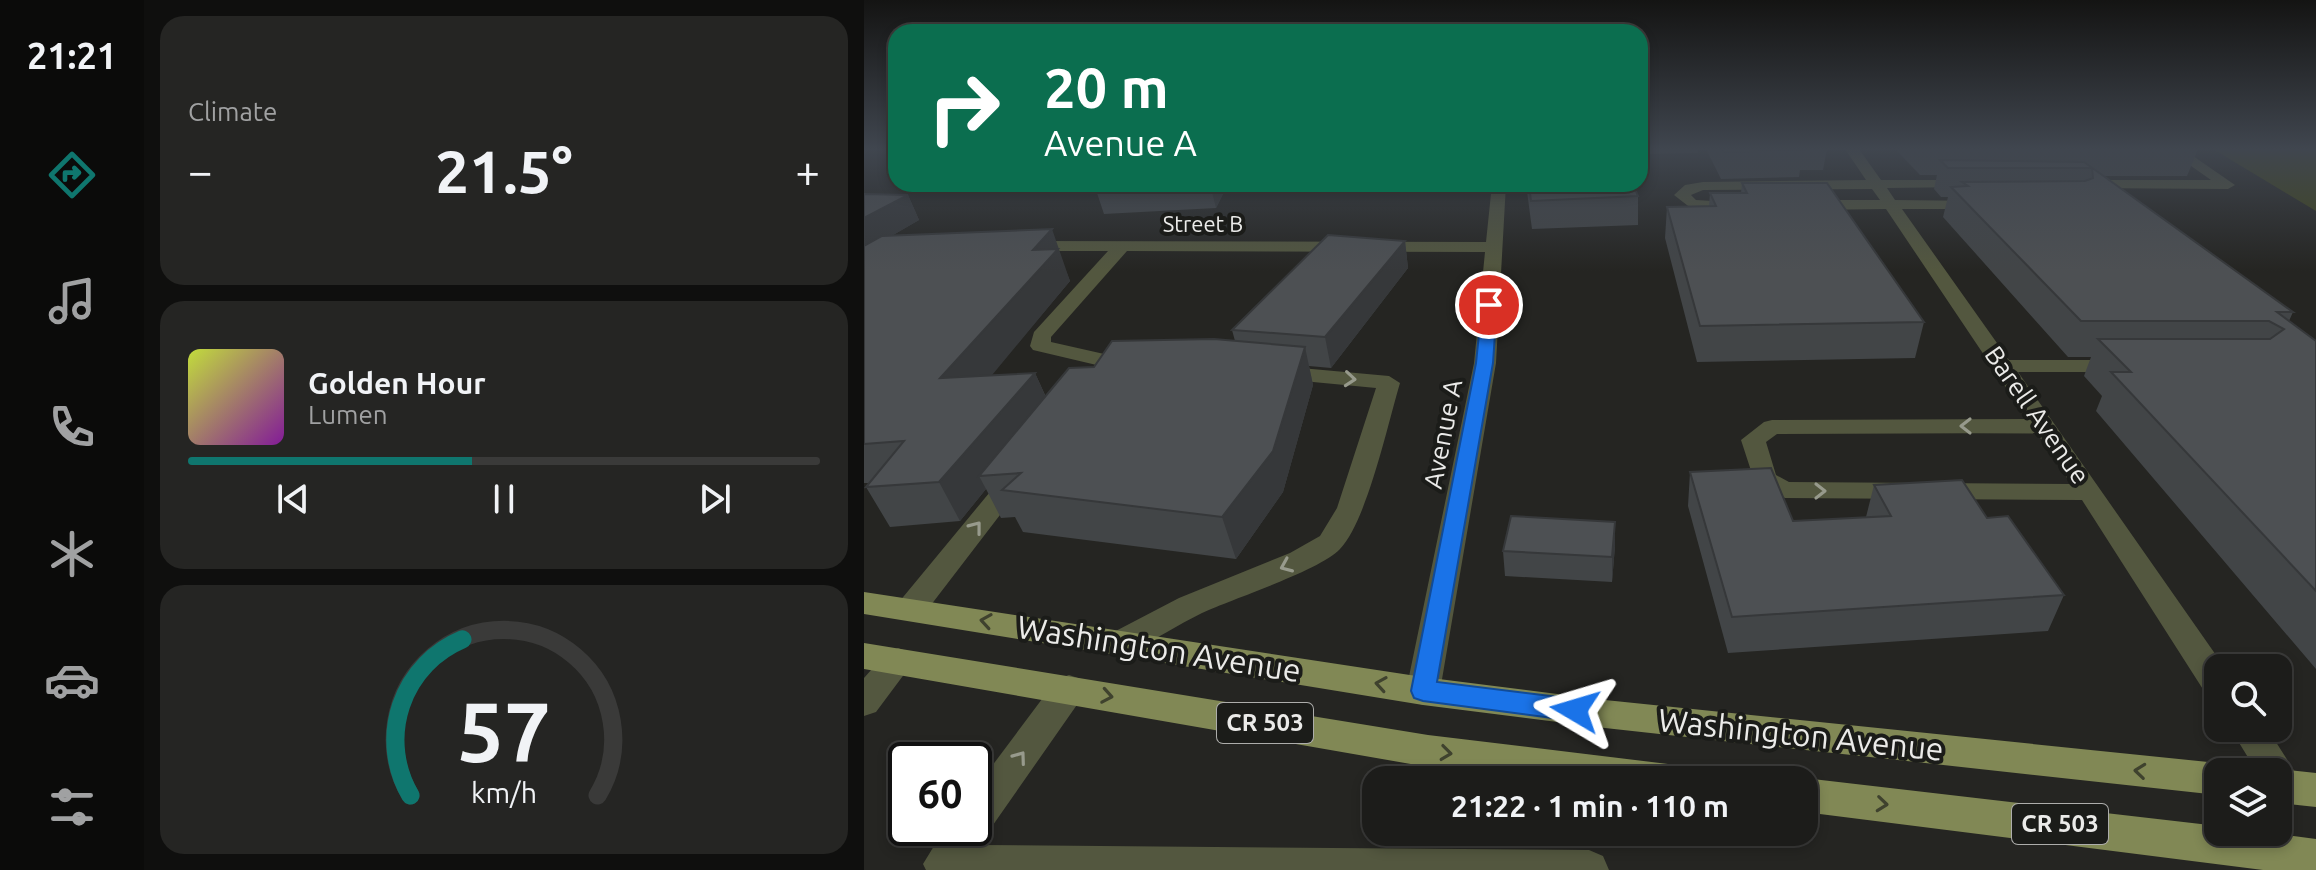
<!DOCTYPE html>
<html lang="en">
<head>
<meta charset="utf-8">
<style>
  :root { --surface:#1c1c1a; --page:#252523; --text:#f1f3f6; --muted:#a0a1a2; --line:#3a3a39; --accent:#0f766e }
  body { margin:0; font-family:Ubuntu,sans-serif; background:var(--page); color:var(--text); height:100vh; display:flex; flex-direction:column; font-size:30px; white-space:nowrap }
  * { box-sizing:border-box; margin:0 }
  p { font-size:26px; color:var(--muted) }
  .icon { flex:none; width:44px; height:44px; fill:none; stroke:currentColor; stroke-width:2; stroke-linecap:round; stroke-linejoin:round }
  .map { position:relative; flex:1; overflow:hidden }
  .panel { display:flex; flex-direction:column; gap:16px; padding:16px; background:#0f0f0e; width:720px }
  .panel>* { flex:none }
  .hud { position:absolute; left:24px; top:24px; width:760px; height:168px; border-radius:24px; box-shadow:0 4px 12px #0003,0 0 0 2px var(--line); background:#0b6e4f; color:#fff; overflow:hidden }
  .controls { position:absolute; left:1340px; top:654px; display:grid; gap:16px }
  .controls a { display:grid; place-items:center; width:88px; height:88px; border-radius:16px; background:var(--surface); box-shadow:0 4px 12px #0003,0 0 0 2px var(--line); font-size:40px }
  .speed { position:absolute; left:24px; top:742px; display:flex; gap:16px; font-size:40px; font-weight:700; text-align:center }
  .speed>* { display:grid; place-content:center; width:104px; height:104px; border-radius:50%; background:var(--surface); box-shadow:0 4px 12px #0003,0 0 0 2px var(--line); line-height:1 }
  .speed .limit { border:4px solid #111; border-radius:12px; background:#fff; color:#111 }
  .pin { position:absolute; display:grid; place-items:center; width:68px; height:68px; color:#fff; margin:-34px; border:4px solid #fff; border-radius:50%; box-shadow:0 2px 8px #0007 }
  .me { position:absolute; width:88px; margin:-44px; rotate:277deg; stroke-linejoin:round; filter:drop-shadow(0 0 6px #0008) }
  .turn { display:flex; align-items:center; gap:28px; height:168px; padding:0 24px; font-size:36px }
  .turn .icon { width:104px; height:104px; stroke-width:2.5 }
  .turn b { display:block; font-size:56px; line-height:68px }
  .big { font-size:60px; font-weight:600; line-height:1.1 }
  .panel .tile { flex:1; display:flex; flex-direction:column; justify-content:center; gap:12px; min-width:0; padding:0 28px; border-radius:24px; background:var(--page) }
  .panel .dial { align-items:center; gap:0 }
  .dial svg { height:208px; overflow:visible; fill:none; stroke:var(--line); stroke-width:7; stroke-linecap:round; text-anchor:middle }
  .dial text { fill:var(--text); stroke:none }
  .song { display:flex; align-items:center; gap:24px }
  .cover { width:96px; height:96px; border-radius:12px; background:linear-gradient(135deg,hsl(70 70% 55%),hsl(290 70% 35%)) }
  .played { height:8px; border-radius:4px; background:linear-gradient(90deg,var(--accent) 45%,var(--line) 45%) }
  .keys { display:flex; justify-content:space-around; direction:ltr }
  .heat { display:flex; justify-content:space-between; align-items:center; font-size:44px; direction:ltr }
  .trip { position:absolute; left:498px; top:766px; width:456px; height:80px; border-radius:24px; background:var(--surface); box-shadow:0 4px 12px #0003,0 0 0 2px var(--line); font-weight:600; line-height:80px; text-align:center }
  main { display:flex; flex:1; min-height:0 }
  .tab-bar { display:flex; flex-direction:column; width:144px; justify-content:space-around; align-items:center; background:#0b0b0a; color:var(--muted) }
  .tab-bar .icon { width:56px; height:56px }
  .tab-bar .selected { color:var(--accent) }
  .tab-bar b { font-size:36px; color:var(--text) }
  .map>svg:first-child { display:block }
  .green { fill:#414617 }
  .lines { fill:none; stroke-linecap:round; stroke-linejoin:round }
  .minor { fill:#53573f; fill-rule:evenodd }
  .major { fill:#818855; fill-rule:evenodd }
  .wall { fill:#424547 }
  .shaded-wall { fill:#36383a }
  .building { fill:#4d5053; stroke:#36383a; stroke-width:2 }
  .oneway { stroke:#979a8c }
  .oneway2 { stroke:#3f422e }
  .route { fill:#1a73e8; stroke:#114b97; stroke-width:2 }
  .labels { text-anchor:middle; stroke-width:8; stroke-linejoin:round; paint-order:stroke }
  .far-street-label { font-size:22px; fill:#ebebe9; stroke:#1b1c19 }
  .shield { fill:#1b1c19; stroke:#adadab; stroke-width:2 }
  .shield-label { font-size:24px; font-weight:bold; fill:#ebebe9 }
  .street-label { font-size:26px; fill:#ebebe9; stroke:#1b1c19 }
  .near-street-label { font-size:32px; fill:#ebebe9; stroke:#1b1c19 }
</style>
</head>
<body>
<main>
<nav class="tab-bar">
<b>21:21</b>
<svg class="icon selected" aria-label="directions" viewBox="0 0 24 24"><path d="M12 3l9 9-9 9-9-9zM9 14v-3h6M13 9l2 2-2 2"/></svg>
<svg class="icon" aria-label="music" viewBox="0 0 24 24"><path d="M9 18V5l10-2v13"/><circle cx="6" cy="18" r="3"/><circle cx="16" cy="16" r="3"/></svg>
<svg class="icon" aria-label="phone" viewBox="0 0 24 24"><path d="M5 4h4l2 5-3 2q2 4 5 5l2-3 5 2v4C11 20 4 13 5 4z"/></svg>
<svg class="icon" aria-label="climate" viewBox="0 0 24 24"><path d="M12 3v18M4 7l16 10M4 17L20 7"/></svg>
<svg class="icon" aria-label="car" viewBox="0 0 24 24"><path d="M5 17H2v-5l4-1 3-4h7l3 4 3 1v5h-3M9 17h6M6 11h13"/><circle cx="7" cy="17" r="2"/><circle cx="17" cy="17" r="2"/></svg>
<svg class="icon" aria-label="filters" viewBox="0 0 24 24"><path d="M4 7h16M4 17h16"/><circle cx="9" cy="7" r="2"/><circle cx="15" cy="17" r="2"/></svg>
</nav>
<section class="panel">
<div class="tile"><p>Climate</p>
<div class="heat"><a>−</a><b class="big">21.5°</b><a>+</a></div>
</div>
<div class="tile">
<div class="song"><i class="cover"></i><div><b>Golden Hour</b><p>Lumen</p></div></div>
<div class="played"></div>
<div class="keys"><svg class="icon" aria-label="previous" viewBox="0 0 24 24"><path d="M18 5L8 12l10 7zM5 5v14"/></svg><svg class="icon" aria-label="pause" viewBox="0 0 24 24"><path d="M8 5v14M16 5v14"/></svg><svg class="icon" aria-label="next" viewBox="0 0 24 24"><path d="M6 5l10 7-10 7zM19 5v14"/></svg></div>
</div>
<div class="tile dial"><svg viewBox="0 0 100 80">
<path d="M14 69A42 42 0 1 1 86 69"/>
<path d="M14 69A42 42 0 0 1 34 9" stroke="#0f766e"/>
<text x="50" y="56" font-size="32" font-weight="700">57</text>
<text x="50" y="72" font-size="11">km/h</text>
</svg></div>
</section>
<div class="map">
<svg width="1452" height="870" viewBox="0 0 1452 870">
  <rect width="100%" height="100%" fill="#252522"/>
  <!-- green -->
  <path class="green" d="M1349,149H1452V211Z"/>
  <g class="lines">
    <!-- minor -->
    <path class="minor" d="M981,149H995L1017,180H1108V186L1103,187L1023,188L1031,200L1118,201L1121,204L1113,209H1038L1145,360H1257L1268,366L1257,372H1154L1361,668H1354V697L1342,694L1218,500L921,498L892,486L877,440L900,422L908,420L1163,419L1022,209L946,210L938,205L946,200H1016L1008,189L839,190L827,195L832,200L883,203V209L877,211L828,209L810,195L821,185L839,182L1002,180ZM1173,433L1207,484L925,482L912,475L902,442L913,434Z
      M1303,149H1319L1371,185L1364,189L1220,188L1213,184L1220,180H1347Z
      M628,184H642L632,363L576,691L571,701L559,705L547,701L542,691L610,363L621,252L263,251L187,337V342L249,356L252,361L241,367L169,350L166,346L170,332L244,251H164L155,246L164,241L622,242Z
      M415,366L525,376L536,383C524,423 503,521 476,549C455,571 370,598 338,613C314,625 291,639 268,652L257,655L246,652L241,643L246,634L315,598L426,553L456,536L473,508L512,388L407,378L404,373Z
      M149,473L158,475L162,481L57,618L46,621L35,618L31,610L35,602L140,475Z
      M34,648L45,652L50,661L12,712L0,716V678L23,652Z
      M205,675L217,679L222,689L217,699L115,845L725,850L739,856L745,870H62L59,864L81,828H110V790L193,679Z
      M1366,728H1403L1431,772L1426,783L1414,788V772H1393Z"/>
    <!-- major -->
    <path class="major" d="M0,592L559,677L741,700L1354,763L1367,767L1369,772H1354V795L741,728L559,705L0,614Z
      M0,643L564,735L804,764L817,768L822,780H672L564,767L0,669Z
      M1414,769L1452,773V807L1414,803V772H1407Z
      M940,778L1354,826V832H1398L1452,839V870H1399L940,812V780H935Z"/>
  </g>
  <!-- wall -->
  <path class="wall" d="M776,149H834V153L776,154Z
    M842,149H963L959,170H936L935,177L857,179Z
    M1031,149H1334L1323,176H1240L1429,312L1425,321L1452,341V669L1232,411L1238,396L1220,376L1227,357H1204L1079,217L1084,197H1077L1070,189L1073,175H1056Z
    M878,183L1060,322L1051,358L833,362L801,238L803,207L845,206L846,193H877Z
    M236,184H364L352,208L240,214L232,190Z
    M662,184H769L774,196V225L668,229Z
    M0,194L44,195L55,220L29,235L199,260L198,261L206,281L127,375L171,373L182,397L230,367L371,341L368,330L541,241L544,268L467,368L445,366L449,385L419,492L372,559L159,532L151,517L137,518L122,489L96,521L26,527L2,487L6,483H0Z
    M826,472L929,521L1002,517L1010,485L1123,518L1200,595L1184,631L864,653L824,506Z
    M751,546L748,582L641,576L639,551Z"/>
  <!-- shaded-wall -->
  <path class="shaded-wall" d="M346,184H364L352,208Z
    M44,195L55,220L0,252V218Z
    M188,229L206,281L95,415L76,378L169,250Z
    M541,241L544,268L467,368L461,337Z
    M441,347L449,385L419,492L372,559L358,517Z
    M171,373L187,409L115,476L122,489L96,521L75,482Z
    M751,522V546L748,582V557Z"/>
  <!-- building -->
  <path class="building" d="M858,149H938L939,150L860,152Z
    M1076,160L1220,162L1429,312H1413L1452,341V591L1247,372H1267L1234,339H1406L1420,329L1405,321H1217L1087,187L1104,186L1098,182L1221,181L1229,178L1228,168H1084Z
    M878,183H963L1060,322L836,326L803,207L852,206L846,193H883Z
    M236,184H343L232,190Z
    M665,184H769L774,196L667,201Z
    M0,194L44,195L0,218Z
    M188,229L169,250L194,249L76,378L171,373L75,482L2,487L40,441L0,444V246L18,236Z
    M464,235L541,241L461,337L368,330Z
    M350,339L441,347L409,451L358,517L138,490L157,473L115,476L205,368L230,367L248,341Z
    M907,468L929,521L1027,516L1010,485L1098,480L1123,518L1144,516L1200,595L868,617L826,472Z
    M647,516L751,522L748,557L639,551Z"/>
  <!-- one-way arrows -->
  <defs><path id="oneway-chevron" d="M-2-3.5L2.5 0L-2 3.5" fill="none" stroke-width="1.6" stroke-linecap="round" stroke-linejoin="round" transform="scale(2)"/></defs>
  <g class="oneway">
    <use href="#oneway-chevron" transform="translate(486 379) rotate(5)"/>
    <use href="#oneway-chevron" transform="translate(1102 426) rotate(180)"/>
    <use href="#oneway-chevron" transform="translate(956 491)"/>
    <use href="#oneway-chevron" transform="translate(112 527) rotate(-52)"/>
    <use href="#oneway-chevron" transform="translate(422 566) rotate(157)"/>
    <use href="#oneway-chevron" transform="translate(156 757) rotate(-54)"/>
  </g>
  <g class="oneway2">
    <use href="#oneway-chevron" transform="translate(122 621) rotate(-171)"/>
    <use href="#oneway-chevron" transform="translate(517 684) rotate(-171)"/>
    <use href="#oneway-chevron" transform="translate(243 696) rotate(10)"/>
    <use href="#oneway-chevron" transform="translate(582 753) rotate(7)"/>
    <use href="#oneway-chevron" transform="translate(1276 771) rotate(-174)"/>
    <use href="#oneway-chevron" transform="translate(1018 804) rotate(6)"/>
  </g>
  <!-- sky -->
  <linearGradient id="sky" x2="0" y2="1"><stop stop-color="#141413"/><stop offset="0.55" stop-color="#40464f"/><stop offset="1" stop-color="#40464f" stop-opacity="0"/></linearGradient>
  <rect width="1452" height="271" fill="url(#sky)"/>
  <!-- route -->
  <path class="route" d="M625,301L633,305L629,363L573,682L711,699L720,702L724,710L720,718L711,721L559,701L550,698L547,691L612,363L618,305Z"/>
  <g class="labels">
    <!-- far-street labels -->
    <g class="far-street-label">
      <text x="339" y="232">Street B</text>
    </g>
    <!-- shield labels -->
    <g class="shield">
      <rect x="353" y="703" width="96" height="40" rx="6"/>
      <rect x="1148" y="804" width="96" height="40" rx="6"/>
    </g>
    <g class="shield-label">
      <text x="401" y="731">CR 503</text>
      <text x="1196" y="832">CR 503</text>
    </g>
    <!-- street labels -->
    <g class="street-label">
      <text transform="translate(1173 415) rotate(55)" y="9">Barell Avenue</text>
      <text transform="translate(579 434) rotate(-79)" y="9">Avenue A</text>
    </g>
    <!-- near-street labels -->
    <g class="near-street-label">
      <text transform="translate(295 649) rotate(9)" y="11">Washington Avenue</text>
      <text transform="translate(937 735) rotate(6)" y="11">Washington Avenue</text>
    </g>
  </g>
</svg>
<div class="controls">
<a><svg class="icon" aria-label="search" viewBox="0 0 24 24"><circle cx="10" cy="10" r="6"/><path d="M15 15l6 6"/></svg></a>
<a><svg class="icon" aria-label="layers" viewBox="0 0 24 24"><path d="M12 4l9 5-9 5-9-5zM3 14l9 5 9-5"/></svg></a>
</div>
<div class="speed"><div class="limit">60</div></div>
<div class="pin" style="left:625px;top:305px;background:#d93025"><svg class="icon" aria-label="arrive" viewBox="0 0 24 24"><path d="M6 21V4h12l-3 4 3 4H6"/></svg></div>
<svg class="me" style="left:711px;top:710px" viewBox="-20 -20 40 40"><path d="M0-17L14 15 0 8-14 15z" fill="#1a73e8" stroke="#fff" stroke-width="4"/></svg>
<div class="trip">21:22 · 1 min · 110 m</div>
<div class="hud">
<div class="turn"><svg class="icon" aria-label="right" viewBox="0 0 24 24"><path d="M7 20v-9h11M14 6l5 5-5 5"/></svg><div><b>20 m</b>Avenue A</div></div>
</div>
</div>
</main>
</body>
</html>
